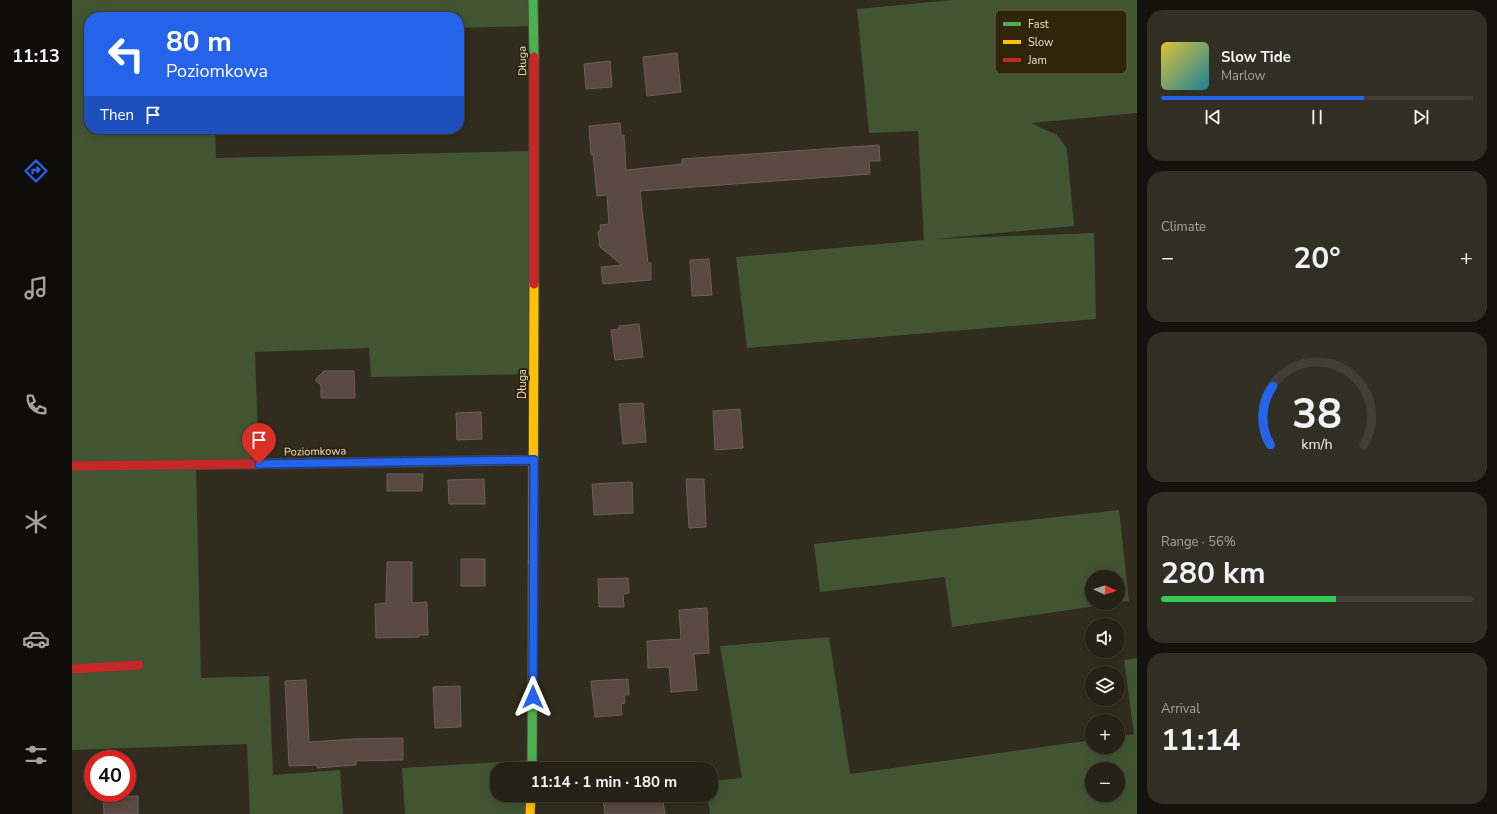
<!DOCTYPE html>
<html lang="en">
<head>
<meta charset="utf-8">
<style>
  :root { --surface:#252116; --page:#312e23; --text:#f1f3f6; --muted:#a3a3a1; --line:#423e35; --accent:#2563eb }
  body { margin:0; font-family:"Nunito Sans",sans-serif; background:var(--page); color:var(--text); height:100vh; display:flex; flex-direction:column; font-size:15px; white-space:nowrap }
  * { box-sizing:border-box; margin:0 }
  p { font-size:13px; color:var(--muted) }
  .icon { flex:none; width:22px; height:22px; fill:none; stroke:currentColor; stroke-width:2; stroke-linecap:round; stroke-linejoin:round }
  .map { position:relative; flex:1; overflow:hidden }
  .sheet { display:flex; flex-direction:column; gap:10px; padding:10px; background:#14120c; width:360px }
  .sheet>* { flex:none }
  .banner { position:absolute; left:12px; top:12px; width:380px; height:122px; border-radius:16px; box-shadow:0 2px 10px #0003,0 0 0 1px var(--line); background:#2563eb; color:#fff; overflow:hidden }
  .needle { width:26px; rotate:93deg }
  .buttons { position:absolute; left:1013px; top:570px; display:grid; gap:8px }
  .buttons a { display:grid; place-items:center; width:40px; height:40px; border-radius:50%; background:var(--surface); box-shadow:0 2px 10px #0003,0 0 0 1px var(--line); font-size:20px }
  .speed { position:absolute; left:12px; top:750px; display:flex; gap:8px; font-size:20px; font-weight:700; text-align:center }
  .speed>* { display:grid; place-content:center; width:52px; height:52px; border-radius:50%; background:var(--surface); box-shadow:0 2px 10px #0003,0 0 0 1px var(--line); line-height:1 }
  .speed .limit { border:6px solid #d22; background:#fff; color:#111 }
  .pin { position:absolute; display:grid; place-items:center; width:34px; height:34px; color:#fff; margin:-41px -17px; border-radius:50% 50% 50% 0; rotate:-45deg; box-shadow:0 0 4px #0007 }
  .pin .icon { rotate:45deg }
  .me { position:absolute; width:44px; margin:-22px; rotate:0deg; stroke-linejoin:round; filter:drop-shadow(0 0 3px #0008) }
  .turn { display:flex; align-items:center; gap:14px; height:84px; padding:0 16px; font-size:18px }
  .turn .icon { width:52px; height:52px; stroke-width:2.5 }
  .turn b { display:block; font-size:28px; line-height:34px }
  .then { display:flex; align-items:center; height:38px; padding:0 16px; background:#0003; gap:8px; font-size:15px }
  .big { font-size:30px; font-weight:700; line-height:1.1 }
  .sheet .card { flex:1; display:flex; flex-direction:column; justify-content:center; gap:6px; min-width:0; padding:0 14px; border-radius:16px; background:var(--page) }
  .sheet .dial { align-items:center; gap:0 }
  .dial svg { height:104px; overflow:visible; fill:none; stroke:var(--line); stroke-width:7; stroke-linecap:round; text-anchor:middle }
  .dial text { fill:var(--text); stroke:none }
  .song { display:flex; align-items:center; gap:12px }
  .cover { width:48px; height:48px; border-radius:6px; background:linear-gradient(135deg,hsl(50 70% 55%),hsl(190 70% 35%)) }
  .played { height:4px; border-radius:2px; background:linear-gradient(90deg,var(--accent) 65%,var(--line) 65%) }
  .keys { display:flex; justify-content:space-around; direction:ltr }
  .heat { display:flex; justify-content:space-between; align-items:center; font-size:22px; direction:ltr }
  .charge { height:6px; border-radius:3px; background:linear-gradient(90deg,#34c759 56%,var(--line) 0) }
  .trip { position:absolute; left:418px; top:762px; width:228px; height:40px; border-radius:16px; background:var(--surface); box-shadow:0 2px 10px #0003,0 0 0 1px var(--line); font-weight:700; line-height:40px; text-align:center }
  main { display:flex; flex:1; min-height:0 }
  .dock { display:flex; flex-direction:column; width:72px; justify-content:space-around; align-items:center; background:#0f0d09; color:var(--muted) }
  .dock .icon { width:28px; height:28px }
  .dock .selected { color:var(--accent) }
  .dock b { font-size:18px; color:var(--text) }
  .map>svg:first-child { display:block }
  .green { fill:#415533; fill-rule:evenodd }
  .building { fill:#594940; stroke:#696058 }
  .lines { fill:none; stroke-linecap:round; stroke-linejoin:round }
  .fast-casing { stroke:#4e493d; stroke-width:11 }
  .slow-casing { stroke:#4e493d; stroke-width:11 }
  .jam-casing { stroke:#4e493d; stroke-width:11 }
  .fast { stroke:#4caf50; stroke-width:9 }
  .slow { stroke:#ffc107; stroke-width:9 }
  .jam { stroke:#c62828; stroke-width:9 }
  .route-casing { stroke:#184099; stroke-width:10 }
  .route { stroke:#2563eb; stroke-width:7 }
  .labels { text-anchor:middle; stroke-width:4; stroke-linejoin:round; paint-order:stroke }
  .street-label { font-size:11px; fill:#e9e2d3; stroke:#2f250b }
  .key { fill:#2f250b; stroke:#675e47; stroke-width:1 }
  .key-label { font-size:11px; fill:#e9e2d3 }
</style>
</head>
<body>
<main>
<nav class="dock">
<b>11:13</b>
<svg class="icon selected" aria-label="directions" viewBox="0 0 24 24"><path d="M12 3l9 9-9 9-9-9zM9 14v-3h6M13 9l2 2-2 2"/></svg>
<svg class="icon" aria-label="music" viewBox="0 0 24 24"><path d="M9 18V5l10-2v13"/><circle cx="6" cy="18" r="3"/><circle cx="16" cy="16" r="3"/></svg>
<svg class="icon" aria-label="phone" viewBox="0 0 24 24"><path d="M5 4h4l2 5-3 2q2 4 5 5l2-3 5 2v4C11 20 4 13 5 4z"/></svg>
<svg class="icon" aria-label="climate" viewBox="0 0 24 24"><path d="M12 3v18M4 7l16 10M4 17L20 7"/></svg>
<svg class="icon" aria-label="car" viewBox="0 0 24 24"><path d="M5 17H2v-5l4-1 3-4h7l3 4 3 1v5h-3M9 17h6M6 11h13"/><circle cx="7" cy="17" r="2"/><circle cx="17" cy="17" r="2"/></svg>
<svg class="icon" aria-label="filters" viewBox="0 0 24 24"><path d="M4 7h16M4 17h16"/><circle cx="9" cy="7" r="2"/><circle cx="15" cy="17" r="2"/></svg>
</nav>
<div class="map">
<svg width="1065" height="814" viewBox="0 0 1065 814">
  <rect width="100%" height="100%" fill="#312c1d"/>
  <!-- green -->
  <path class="green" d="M0,0H461V26L387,28V17H17V129H143L144,158L463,151L466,374L299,377L297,348L183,352L187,464L124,465L129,678L197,676L201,775L268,770L271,814H178L175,744L0,750Z
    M881,0H1065V113L959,123L985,135L995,149L1002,226L863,239L1022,233L1024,319L675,348L664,257L852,240L846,131L797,133L785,9Z
    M1047,510L1057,601L1046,603V577H1020V603H1045L880,627L873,577L748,592L742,544Z
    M757,637L778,774L1020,740V747H1046V737L1062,734L1052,660L1065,658V814H638L635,795H639V781L670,778L648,646ZM1020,769H1046V795H1020Z
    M460,760V769H425V795H459L458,814H333L330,768Z"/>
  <!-- building -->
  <path class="building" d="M605,53L609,92L575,96L571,57Z
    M538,61L540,87L514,89L512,64Z
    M548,123L549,135H552L554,170L610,164V159L807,145L808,161H797L798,174L568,191L576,263H579V280L531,284L529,267L550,265L528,247L526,232L529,229L528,225L537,224L535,195L525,196L521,154L519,155L517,126Z
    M637,259L640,295L620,296L618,260Z
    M567,324L571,357L543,360L539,330L547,329V326Z
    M252,371H282L283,398H249V385L243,380Z
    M571,403L574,442L551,444L547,404Z
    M668,409L671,448L643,450L641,411Z
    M409,412L410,439L385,440L384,413Z
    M315,474H351L350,491H315Z
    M412,479L413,504H377L376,480Z
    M614,479H632L634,527L617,528Z
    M560,482L561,513L522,515L520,484Z
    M389,559H413V586H389Z
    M315,562H340V603L355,602L356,635H347V637L304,638L303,604L314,603Z
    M556,578L557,593L551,594L552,607H527L526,579Z
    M635,608L637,653L622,654L625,690L599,692L597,667L576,668L575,641L609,639L607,610Z
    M556,679L557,695H552L553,703L549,704L550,715L523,717L519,681Z
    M234,680L237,742L282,739L331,738V760L284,761V765L245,768V765L217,766L213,681Z
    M388,686L389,727L363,728L361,687Z
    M569,795H590L593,814H533L531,801Z
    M66,796V814H32L31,797Z"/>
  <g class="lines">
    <defs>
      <path id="fast" d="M461,0L462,57
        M460,769L461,562"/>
      <path id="slow" d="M332,462L462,460
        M461,562L462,284
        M458,814L459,795"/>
      <path id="jam" d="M462,57V284
        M0,466L332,462
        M0,669L67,665"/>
    </defs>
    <!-- fast casing -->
    <use href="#fast" class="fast-casing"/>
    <!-- slow casing -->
    <use href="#slow" class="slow-casing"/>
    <!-- jam casing -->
    <use href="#jam" class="jam-casing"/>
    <!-- fast -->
    <use href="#fast" class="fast"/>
    <!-- slow -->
    <use href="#slow" class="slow"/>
    <!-- jam -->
    <use href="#jam" class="jam"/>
  </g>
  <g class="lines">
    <defs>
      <path id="route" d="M187,464L462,460L461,697"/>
    </defs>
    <!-- route casing -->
    <use href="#route" class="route-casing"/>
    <!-- route -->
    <use href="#route" class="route"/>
  </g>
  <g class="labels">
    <!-- street labels -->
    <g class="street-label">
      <text transform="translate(450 61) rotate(-91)" y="4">Długa</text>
      <text transform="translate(450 384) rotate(-90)" y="4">Długa</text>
      <text transform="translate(243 451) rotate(-1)" y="4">Poziomkowa</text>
    </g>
  </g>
  <!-- legend -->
  <rect x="923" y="10" width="132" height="64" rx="6" class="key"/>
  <rect x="931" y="22" width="18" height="4" fill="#4caf50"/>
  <rect x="931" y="40" width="18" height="4" fill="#ffc107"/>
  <rect x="931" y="58" width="18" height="4" fill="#c62828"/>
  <g class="key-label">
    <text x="956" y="28">Fast</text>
    <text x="956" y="46">Slow</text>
    <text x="956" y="64">Jam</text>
  </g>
</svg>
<div class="buttons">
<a><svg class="needle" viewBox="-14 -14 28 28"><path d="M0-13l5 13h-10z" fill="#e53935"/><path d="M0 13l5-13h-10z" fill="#a3a3a1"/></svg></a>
<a><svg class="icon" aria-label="sound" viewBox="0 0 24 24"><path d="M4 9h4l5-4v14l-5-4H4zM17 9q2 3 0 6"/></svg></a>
<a><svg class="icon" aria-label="layers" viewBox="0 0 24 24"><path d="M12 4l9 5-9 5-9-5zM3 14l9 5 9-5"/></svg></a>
<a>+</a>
<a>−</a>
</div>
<div class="speed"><div class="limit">40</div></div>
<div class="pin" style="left:187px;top:464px;background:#d93025"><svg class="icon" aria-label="arrive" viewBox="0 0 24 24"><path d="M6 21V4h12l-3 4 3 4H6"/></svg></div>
<svg class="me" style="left:461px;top:697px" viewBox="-20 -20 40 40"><path d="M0-17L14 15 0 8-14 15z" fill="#2563eb" stroke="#fff" stroke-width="4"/></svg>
<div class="trip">11:14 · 1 min · 180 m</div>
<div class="banner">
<div class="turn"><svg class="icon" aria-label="left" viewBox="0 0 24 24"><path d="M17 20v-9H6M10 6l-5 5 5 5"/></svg><div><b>80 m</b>Poziomkowa</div></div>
<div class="then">Then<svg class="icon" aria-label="arrive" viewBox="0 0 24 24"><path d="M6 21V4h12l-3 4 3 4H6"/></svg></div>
</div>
</div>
<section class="sheet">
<div class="card">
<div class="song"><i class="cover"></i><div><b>Slow Tide</b><p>Marlow</p></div></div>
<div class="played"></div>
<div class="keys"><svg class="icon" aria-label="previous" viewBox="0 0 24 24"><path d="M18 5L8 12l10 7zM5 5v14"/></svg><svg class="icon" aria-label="pause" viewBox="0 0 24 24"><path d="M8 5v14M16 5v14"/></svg><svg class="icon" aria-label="next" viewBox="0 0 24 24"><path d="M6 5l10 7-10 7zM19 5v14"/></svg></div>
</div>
<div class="card"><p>Climate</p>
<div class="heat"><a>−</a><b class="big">20°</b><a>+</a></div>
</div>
<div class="card dial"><svg viewBox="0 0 100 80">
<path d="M14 69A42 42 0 1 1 86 69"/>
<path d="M14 69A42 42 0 0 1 16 24" stroke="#2563eb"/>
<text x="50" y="56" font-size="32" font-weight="700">38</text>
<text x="50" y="72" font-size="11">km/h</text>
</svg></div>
<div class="card"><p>Range · 56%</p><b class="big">280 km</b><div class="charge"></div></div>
<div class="card"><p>Arrival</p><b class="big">11:14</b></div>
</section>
</main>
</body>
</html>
